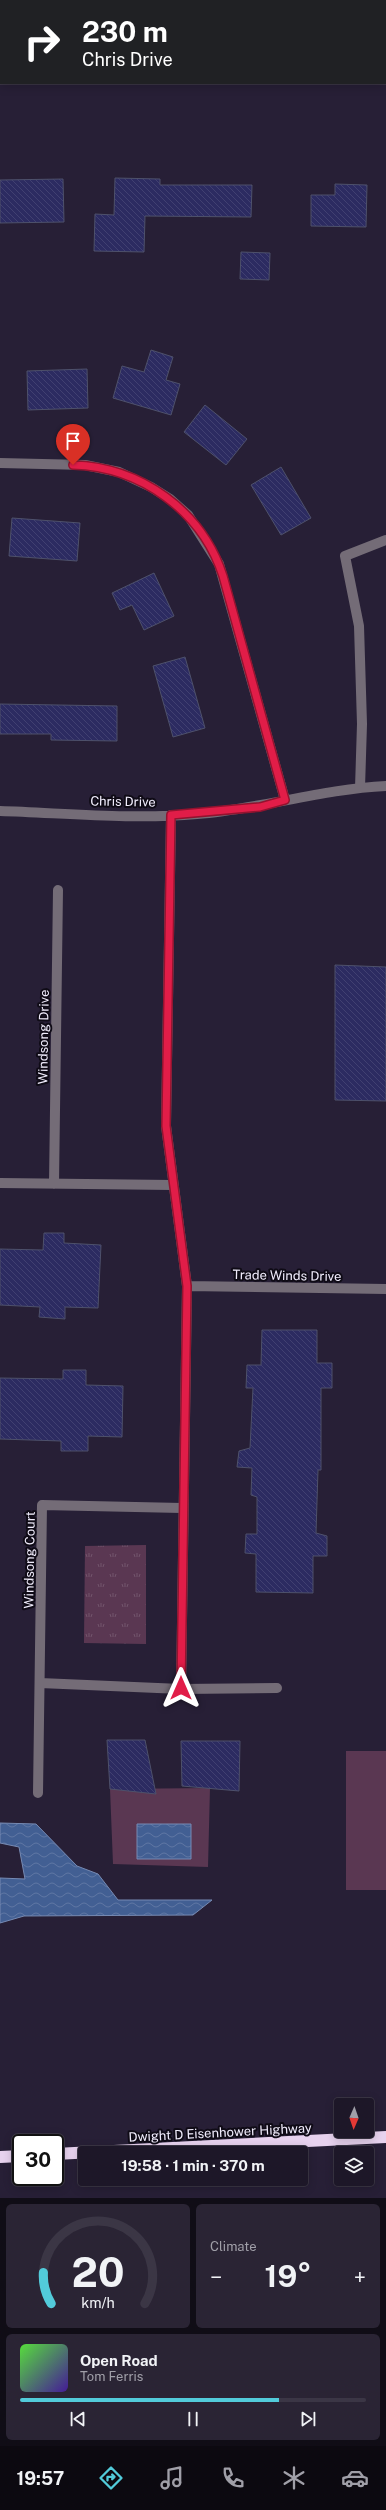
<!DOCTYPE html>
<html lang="en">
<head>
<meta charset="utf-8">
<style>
  :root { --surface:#1d1728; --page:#2a2434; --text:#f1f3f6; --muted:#a09fa8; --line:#3b3645; --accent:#52cbda }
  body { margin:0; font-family:"Public Sans",sans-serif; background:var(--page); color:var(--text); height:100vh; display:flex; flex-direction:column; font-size:15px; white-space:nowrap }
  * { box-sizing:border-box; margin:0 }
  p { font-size:13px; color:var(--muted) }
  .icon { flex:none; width:22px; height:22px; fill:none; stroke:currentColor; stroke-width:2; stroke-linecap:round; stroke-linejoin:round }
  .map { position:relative; height:2198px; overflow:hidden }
  .drawer { display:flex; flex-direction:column; gap:6px; padding:6px; background:#100d16; flex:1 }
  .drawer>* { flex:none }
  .guide { position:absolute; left:0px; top:0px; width:386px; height:84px; box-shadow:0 2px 10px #0003,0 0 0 1px var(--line); background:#202124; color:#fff; overflow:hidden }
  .needle { width:26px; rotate:182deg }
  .fabs { position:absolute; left:334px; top:2098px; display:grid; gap:8px }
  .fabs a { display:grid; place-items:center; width:40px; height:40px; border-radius:4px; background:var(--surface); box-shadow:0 2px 10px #0003,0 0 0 1px var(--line); font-size:20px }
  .speed { position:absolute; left:12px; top:2134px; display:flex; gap:8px; font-size:20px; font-weight:700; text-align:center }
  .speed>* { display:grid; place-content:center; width:52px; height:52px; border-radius:50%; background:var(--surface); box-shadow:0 2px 10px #0003,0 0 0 1px var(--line); line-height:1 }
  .speed .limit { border:2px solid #111; border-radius:6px; background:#fff; color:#111 }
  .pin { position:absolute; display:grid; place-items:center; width:34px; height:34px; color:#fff; margin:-41px -17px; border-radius:50% 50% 50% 0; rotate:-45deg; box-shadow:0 0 4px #0007 }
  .pin .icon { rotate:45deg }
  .me { position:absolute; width:44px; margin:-22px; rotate:0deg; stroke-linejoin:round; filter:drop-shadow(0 0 3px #0008) }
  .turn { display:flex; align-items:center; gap:14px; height:84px; padding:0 16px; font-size:18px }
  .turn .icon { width:52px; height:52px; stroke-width:2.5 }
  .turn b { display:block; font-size:28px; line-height:34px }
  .big { font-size:30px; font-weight:700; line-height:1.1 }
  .drawer .widget { flex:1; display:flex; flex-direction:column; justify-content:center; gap:6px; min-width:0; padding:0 14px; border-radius:6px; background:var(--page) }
  .drawer .dial { align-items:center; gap:0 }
  .dial svg { height:104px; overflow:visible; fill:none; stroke:var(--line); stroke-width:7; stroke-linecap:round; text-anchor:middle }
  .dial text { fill:var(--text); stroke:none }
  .song { display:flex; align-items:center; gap:12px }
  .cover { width:48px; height:48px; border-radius:6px; background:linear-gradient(135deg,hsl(110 70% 55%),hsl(260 70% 35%)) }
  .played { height:4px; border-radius:2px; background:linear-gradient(90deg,var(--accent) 75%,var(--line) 75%) }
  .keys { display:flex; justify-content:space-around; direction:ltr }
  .heat { display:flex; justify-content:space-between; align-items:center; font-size:22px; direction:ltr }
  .drawer .tiles { flex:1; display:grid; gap:6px; grid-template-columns:1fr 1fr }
  .widget:last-child { grid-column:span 2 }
  .trip { position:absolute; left:78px; top:2146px; width:230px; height:40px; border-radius:4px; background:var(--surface); box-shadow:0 2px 10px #0003,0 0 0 1px var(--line); font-weight:700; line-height:40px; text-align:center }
  .menu { display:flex; height:64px; justify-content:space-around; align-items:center; background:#0c0910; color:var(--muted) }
  .menu .icon { width:28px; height:28px }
  .menu .current { color:var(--accent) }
  .menu b { font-size:18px; color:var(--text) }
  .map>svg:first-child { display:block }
  .grass { fill:url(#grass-tufts) }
  .park { fill:#5a3752 }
  .water { fill:url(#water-waves); stroke:#768ab3 }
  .building { fill:url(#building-back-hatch); stroke:#4e516b }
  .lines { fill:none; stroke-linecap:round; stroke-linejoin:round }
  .minor { stroke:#746c77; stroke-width:10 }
  .major { stroke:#c6b5cc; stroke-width:10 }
  .highway { stroke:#e7d2ee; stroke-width:12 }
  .route-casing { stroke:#92132f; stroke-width:10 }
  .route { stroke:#e11d48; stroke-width:7 }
  .labels { text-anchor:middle; stroke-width:4; stroke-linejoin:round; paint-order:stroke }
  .street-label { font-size:13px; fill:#f1edfd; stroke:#0f0b16 }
</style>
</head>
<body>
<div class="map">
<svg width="386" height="2198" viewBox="0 0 386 2198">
  <defs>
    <pattern id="grass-tufts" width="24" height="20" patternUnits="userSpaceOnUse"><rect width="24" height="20" fill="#5a3752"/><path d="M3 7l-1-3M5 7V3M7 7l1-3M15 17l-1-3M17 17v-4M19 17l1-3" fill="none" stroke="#72546c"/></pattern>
    <pattern id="water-waves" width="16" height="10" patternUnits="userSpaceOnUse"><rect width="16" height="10" fill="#425f93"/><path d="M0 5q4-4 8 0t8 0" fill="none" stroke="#5e76a3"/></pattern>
    <pattern id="building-back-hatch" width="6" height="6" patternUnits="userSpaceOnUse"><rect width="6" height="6" fill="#2c2b61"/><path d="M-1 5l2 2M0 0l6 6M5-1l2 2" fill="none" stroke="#414071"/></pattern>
  </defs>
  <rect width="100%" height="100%" fill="#271f36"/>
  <!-- grass -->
  <path class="grass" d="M146,1545V1644L84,1643L85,1546Z"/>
  <!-- park -->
  <path class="park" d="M346,1751H386V1890H346Z
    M210,1788L208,1867L113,1864L110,1789Z"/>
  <!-- water -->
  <path class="water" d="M0,1823L36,1824L77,1866L98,1874L118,1900H212L193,1915L24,1916L0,1923V1878L25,1879L19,1847L0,1843Z
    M137,1824H191V1859H137Z"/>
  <!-- building -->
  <path class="building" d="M115,178L160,179V185H252L251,217L145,216L144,252L94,251L95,214L114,215Z
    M63,179L64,222L0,223V180Z
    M335,184L367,185L366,227L311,226V195H335Z
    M241,252L270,253L269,280L240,279Z
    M151,350L173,357L166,380L180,384L171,415L113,398L122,366L144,372Z
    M87,369L88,408L28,410L27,371Z
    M205,405L247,439L226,465L184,432Z
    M281,467L311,518L281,535L251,485Z
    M12,518L80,523L77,561L9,556Z
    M154,573L174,616L144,630L132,605L120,610L112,593Z
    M185,657L205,728L173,737L153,666Z
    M0,704L117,706V741L51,740V734H0Z
    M335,965L386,967V1101L335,1100Z
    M44,1233H64V1243L101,1245L98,1308L65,1307V1319L39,1317L40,1307L0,1305V1249L43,1250Z
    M262,1330H317V1363H332V1388H321V1470H318L316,1533L327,1536V1556H313V1593L256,1592V1554L245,1553L246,1534H257V1497L251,1495L252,1468L237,1467L239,1451L250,1448L253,1388H246L247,1365H261Z
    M63,1370H86V1385L123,1386L122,1437L88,1436V1451H61V1441L0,1439V1378L63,1379Z
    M107,1740H145L156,1794L110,1789Z
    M181,1741H240L239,1791L182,1786Z"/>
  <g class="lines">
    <!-- minor -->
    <path class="minor" d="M0,463L85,465L119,472L151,487L170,499L188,515L219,564L285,800
      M360,788L362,724L359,626L345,556L386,540
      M0,811C64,813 133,820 197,814C261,809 322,789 386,786
      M171,815L166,1126L187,1286L181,1689
      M0,1183L172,1185
      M54,1184L58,890
      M187,1286L386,1289
      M40,1683L181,1689L277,1688
      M38,1793L42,1505L182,1508"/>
    <!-- major -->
    <path class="major" d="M0,53H1
      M385,57H386"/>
    <!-- highway -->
    <path class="highway" d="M55,2154L386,2137
      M0,2157L21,2156"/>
  </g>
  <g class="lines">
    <defs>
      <path id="route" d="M73,465C141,467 202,511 223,576L285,800L260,807L171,815L166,1126L187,1286L181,1688"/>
    </defs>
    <!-- route casing -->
    <use href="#route" class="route-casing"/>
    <!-- route -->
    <use href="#route" class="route"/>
  </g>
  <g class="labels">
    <!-- street labels -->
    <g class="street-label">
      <text transform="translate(123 801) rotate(1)" y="5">Chris Drive</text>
      <text transform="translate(43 1037) rotate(-89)" y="5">Windsong Drive</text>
      <text transform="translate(287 1275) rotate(1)" y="5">Trade Winds Drive</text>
      <text transform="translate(29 1560) rotate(-89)" y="5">Windsong Court</text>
      <text transform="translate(220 2132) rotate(-3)" y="5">Dwight D Eisenhower Highway</text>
    </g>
  </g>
</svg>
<div class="fabs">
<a><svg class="needle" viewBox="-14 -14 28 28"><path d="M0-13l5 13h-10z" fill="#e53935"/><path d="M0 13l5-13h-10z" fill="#a09fa8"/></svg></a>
<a><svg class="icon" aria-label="layers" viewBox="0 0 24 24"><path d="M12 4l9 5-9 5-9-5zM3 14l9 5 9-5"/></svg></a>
</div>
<div class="speed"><div class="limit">30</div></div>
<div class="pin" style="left:73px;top:465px;background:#d93025"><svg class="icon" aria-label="arrive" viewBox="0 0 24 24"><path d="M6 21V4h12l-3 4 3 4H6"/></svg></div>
<svg class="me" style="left:181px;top:1688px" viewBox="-20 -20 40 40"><path d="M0-17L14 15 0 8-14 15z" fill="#e11d48" stroke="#fff" stroke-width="4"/></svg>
<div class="trip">19:58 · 1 min · 370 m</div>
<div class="guide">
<div class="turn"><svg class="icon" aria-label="right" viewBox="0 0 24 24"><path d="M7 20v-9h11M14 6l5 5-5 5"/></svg><div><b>230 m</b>Chris Drive</div></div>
</div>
</div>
<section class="drawer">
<div class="tiles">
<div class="widget dial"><svg viewBox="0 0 100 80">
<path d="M14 69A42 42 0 1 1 86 69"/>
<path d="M14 69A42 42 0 0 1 8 45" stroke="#52cbda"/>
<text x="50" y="56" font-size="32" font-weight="700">20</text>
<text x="50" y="72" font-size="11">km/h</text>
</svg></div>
<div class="widget"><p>Climate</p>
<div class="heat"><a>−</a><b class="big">19°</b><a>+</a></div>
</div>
<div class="widget">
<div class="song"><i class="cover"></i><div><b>Open Road</b><p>Tom Ferris</p></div></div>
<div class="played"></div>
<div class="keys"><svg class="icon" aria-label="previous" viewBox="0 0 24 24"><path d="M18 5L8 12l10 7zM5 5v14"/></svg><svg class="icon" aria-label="pause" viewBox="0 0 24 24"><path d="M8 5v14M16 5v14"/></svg><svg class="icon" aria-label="next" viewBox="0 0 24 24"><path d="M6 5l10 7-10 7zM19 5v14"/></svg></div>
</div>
</div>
</section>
<nav class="menu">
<b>19:57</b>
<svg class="icon current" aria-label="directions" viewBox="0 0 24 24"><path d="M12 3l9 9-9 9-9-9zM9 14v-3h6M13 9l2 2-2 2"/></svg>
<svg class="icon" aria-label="music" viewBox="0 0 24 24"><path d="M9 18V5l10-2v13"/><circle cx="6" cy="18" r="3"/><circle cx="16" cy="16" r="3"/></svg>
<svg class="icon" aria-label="phone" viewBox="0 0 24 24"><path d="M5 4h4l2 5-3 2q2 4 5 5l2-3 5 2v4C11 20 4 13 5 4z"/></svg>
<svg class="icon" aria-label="climate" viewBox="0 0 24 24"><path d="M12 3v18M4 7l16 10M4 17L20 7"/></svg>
<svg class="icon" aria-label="car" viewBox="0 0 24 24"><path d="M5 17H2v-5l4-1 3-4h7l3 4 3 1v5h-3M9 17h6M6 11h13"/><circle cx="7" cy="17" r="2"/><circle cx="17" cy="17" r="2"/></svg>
</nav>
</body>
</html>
